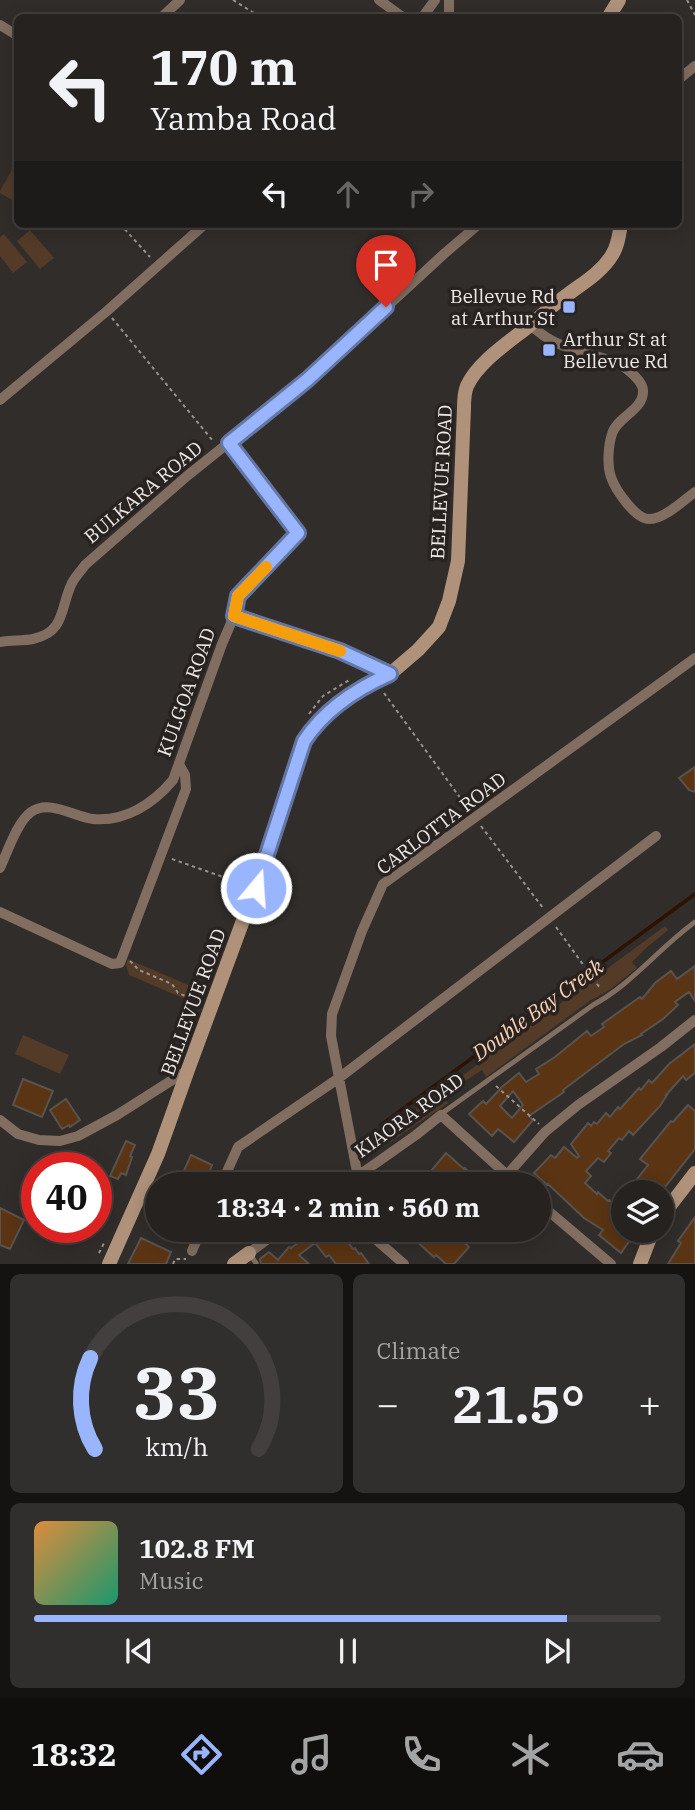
<!DOCTYPE html>
<html lang="en">
<head>
<meta charset="utf-8">
<style>
  :root { --surface:#252220; --page:#312f2d; --text:#f1f3f6; --muted:#a3a4a5; --line:#423f3e; --accent:#99b5fd }
  body { margin:0; font-family:"IBM Plex Serif",serif; background:var(--page); color:var(--text); height:100vh; display:flex; flex-direction:column; font-size:26px; white-space:nowrap }
  * { box-sizing:border-box; margin:0 }
  p { font-size:23px; color:var(--muted) }
  .icon { flex:none; width:38px; height:38px; fill:none; stroke:currentColor; stroke-width:2; stroke-linecap:round; stroke-linejoin:round }
  .map { position:relative; height:1264px; overflow:hidden }
  .details { display:flex; flex-direction:column; gap:10px; padding:10px; background:#141312; flex:1 }
  .details>* { flex:none }
  .hud { position:absolute; left:14px; top:14px; width:668px; height:214px; border-radius:10px; box-shadow:0 4px 18px #0003,0 0 0 2px var(--line); background:#252220; color:var(--text); overflow:hidden }
  .fabs { position:absolute; left:611px; top:1180px; display:grid; gap:14px }
  .fabs a { display:grid; place-items:center; width:63px; height:63px; border-radius:50%; background:var(--surface); box-shadow:0 4px 18px #0003,0 0 0 2px var(--line); font-size:35px }
  .speed { position:absolute; left:21px; top:1152px; display:flex; gap:14px; font-size:35px; font-weight:700; text-align:center }
  .speed>* { display:grid; place-content:center; width:91px; height:91px; border-radius:50%; background:var(--surface); box-shadow:0 4px 18px #0003,0 0 0 2px var(--line); line-height:1 }
  .speed .limit { border:10px solid #d22; background:#fff; color:#111 }
  .pin { position:absolute; display:grid; place-items:center; width:60px; height:60px; color:#fff; margin:-72px -30px; border-radius:50% 50% 50% 0; rotate:-45deg; box-shadow:0 0 7px #0007 }
  .pin .icon { rotate:45deg }
  .me { position:absolute; width:77px; margin:-38px; rotate:18deg; stroke-linejoin:round; filter:drop-shadow(0 0 5px #0008) }
  .turn { display:flex; align-items:center; gap:24px; height:147px; padding:0 21px; font-size:32px }
  .turn .icon { width:91px; height:91px; stroke-width:2.5 }
  .turn b { display:block; font-size:49px; line-height:60px }
  .lanes { display:flex; align-items:center; height:66px; padding:0 21px; background:#0003; justify-content:center; gap:35px; direction:ltr }
  .lanes .off { opacity:.35 }
  .big { font-size:52px; font-weight:800; line-height:1.1 }
  .details .widget { flex:1; display:flex; flex-direction:column; justify-content:center; gap:10px; min-width:0; padding:0 24px; border-radius:10px; background:var(--page) }
  .details .dial { align-items:center; gap:0 }
  .dial svg { height:182px; overflow:visible; fill:none; stroke:var(--line); stroke-width:7; stroke-linecap:round; text-anchor:middle }
  .dial text { fill:var(--text); stroke:none }
  .song { display:flex; align-items:center; gap:21px }
  .cover { width:84px; height:84px; border-radius:10px; background:linear-gradient(135deg,hsl(30 70% 55%),hsl(160 70% 35%)) }
  .played { height:7px; border-radius:4px; background:linear-gradient(90deg,var(--accent) 85%,var(--line) 85%) }
  .keys { display:flex; justify-content:space-around; direction:ltr }
  .heat { display:flex; justify-content:space-between; align-items:center; font-size:38px; direction:ltr }
  .details .tiles { flex:1; display:grid; gap:10px; grid-template-columns:1fr 1fr }
  .widget:last-child { grid-column:span 2 }
  .trip { position:absolute; left:145px; top:1172px; width:406px; height:70px; border-radius:35px; background:var(--surface); box-shadow:0 4px 18px #0003,0 0 0 2px var(--line); font-weight:800; line-height:70px; text-align:center }
  .tabs { display:flex; height:112px; justify-content:space-around; align-items:center; background:#0f0e0d; color:var(--muted) }
  .tabs .icon { width:49px; height:49px }
  .tabs .active { color:var(--accent) }
  .tabs b { font-size:32px; color:var(--text) }
  .map>svg:first-child { display:block }
  .green { fill:#543b28 }
  .lines { fill:none; stroke-linecap:round; stroke-linejoin:round }
  .stream { stroke:#2e1200; stroke-width:3.5 }
  .building { fill:#5a3413; stroke:#58534f; stroke-width:2; fill-rule:evenodd }
  .path { stroke:#969290; stroke-width:2; stroke-dasharray:3.5 3.5; stroke-linecap:butt }
  .lane { stroke:#816e60; stroke-width:5 }
  .street { stroke:#816e60; stroke-width:10 }
  .secondary { stroke:#b0927b; stroke-width:14 }
  .route-casing { stroke:#6376a4; stroke-width:18 }
  .route { stroke:#99b5fd; stroke-width:12 }
  .slow { stroke:#f59e0b; stroke-width:12 }
  .poi-dot { fill:#99b5fd; stroke:#282320; stroke-width:2.5 }
  .labels { text-anchor:middle; stroke-width:7; stroke-linejoin:round; paint-order:stroke }
  .poi-label { font-size:19px; fill:#ece9e7; stroke:#282320; text-anchor:end }
  .street-label { font-size:19px; fill:#ece9e7; stroke:#282320 }
  .water-label { font-size:21px; font-style:italic; fill:#fad1b4; stroke:#282320 }
</style>
</head>
<body>
<div class="map">
<svg width="695" height="1264" viewBox="0 0 695 1264">
  <rect width="100%" height="100%" fill="#312d2a"/>
  <!-- green -->
  <path class="green" d="M17,161V195L14,201L0,193V191Z
    M30,230L54,258L40,269L17,241Z
    M4,234L27,262L13,273L0,256V237Z
    M665,926L668,930L646,948L632,962L637,968L608,991L591,1000L486,1077L482,1070L443,1095L448,1103L373,1154L370,1144Z
    M128,959L202,991L197,1004L129,975L126,965Z
    M23,1035L69,1055L60,1074L15,1054Z"/>
  <g class="lines">
    <!-- stream -->
    <path class="stream" d="M381,1125L695,894"/>
  </g>
  <!-- building -->
  <path class="building" d="M695,767V792L689,790L679,778Z
    M695,966V1001L689,992L675,1002L678,1005L663,1019L641,1034L642,1035L624,1044L563,1090L564,1092L529,1116L533,1120L514,1142L498,1129L492,1136L469,1114L483,1101L486,1104L502,1087L519,1073L526,1082L539,1074L536,1069L555,1057L587,1031L591,1036L604,1027L602,1024L640,997L642,999L655,983L671,971L677,979ZM513,1091L523,1105L512,1118L500,1106Z
    M695,1044V1073L686,1080L683,1076L666,1095H667L660,1106L633,1135L629,1131L622,1140L619,1138L608,1151L611,1153L604,1162L598,1158L586,1171L591,1176L585,1183L597,1194L598,1192L608,1201L609,1200L617,1205L612,1213L623,1222V1230H637L621,1253L599,1235L603,1230L584,1218L548,1184L547,1185L534,1173L551,1155L555,1158L564,1147L577,1158L579,1156L571,1144L588,1123L591,1126L594,1122L597,1124L606,1113L610,1117L618,1107L620,1109L639,1088L641,1090L649,1080L652,1083L669,1064Z
    M23,1079L53,1091L42,1117L13,1105Z
    M66,1099L80,1120L70,1127L69,1125L62,1129L50,1110Z
    M688,1105L695,1111V1149L661,1192H627L648,1165L640,1159L671,1121L673,1122Z
    M126,1141L135,1145L130,1156L132,1157L126,1175L121,1173L118,1179L110,1176Z
    M446,1153L464,1169L465,1168L481,1185H436L426,1177Z
    M191,1155L212,1165L204,1185H171L177,1171L183,1173Z
    M393,1172L407,1185H376L387,1173L390,1176Z
    M0,1208L24,1220L10,1249L0,1245Z
    M695,1217V1264H668L681,1243L678,1241Z
    M313,1230H339L353,1249L355,1248L359,1254L361,1253L369,1264H336L329,1255L326,1257L315,1243L299,1255L309,1264H261L260,1259L269,1252L278,1260L289,1247L291,1248L309,1235L308,1233Z
    M404,1230H440L454,1242L458,1237L469,1247L454,1264H446L436,1255L434,1257Z
    M141,1238L171,1252L166,1264H128Z"/>
  <g class="lines">
    <!-- path -->
    <path class="path" d="M233,0L262,18
      M687,0L695,15
      M120,224L150,257
      M112,318L213,441
      M384,693L469,810
      M309,714L323,696L351,679
      M481,826L543,908
      M172,859L243,884
      M556,927L600,988
      M130,961L139,970L172,984L178,993L200,1002
      M496,1086L539,1124
      M99,1253L104,1243
      M173,1264L175,1259H186"/>
    <!-- lane -->
    <path class="lane" d="M441,1114L593,1005C632,984 659,948 695,922
      M249,1253L256,1263"/>
    <!-- street -->
    <path class="street" d="M379,0L404,18
      M449,0V18
      M161,18L180,0
      M422,18L435,0
      M0,25L18,36
      M679,79L695,66
      M531,325C555,350 589,352 620,364C628,370 644,381 643,392C643,410 616,418 612,434C608,446 607,466 611,477C615,489 635,519 649,519C663,520 684,500 695,492
      M0,400L107,311L205,224
      M234,616L340,651L390,674
      M0,642C11,640 23,641 33,639C66,632 60,607 72,583C75,577 81,571 85,565L187,476L307,380L445,253L479,224
      M0,868C7,853 17,822 31,812C50,799 74,817 93,819C125,822 153,804 173,780L222,644L234,616L238,596L298,533L229,443
      M0,912L112,964L120,963L186,789L185,775L179,764
      M0,1120L18,1134L39,1140L60,1141L78,1136L117,1115L188,1070
      M507,1175L545,1132L578,1105L661,1047L695,1020
      M358,1177L331,1036L332,1014L362,931L383,884L695,658
      M221,1185L238,1147L339,1078L656,836
      M345,1185L416,1135L441,1115L518,1185
      M539,1203L611,1264
      M365,1230L404,1264
      M192,1251L201,1230
      M249,1253L280,1230"/>
    <!-- secondary -->
    <path class="secondary" d="M608,18L619,0
      M662,1216L695,1173
      M109,1264L158,1154L189,1067L255,888L304,741L314,727L333,708L350,695L390,674L418,650L439,627L449,601L458,561L464,408C464,401 464,393 467,386C478,362 509,342 529,326C542,315 554,304 567,295C583,283 602,272 612,255C618,246 619,235 621,224
      M234,1264L249,1253
      M640,1264L653,1230"/>
  </g>
  <g class="lines">
    <defs>
      <path id="route" d="M256,888L304,741C325,709 356,689 390,674L340,651L234,616L238,596L298,533L229,443L307,380L386,307"/>
    </defs>
    <!-- route casing -->
    <use href="#route" class="route-casing"/>
    <!-- route -->
    <use href="#route" class="route"/>
    <!-- slow -->
    <path class="slow" d="M266,567L238,596L234,616L340,651"/>
  </g>
  <!-- markers -->
  <g class="poi-dot">
    <rect x="562" y="300" width="14" height="14" rx="3.5"/>
    <rect x="542" y="343" width="14" height="14" rx="3.5"/>
  </g>
  <g class="labels">
    <!-- poi labels -->
    <g class="poi-label">
      <text x="555" y="303">Bellevue Rd<tspan x="555" dy="22">at Arthur St</tspan></text>
      <text x="563" y="346" text-anchor="start">Arthur St at<tspan x="563" dy="22">Bellevue Rd</tspan></text>
    </g>
    <!-- street labels -->
    <g class="street-label">
      <text transform="translate(441 482) rotate(-87)" y="7">BELLEVUE ROAD</text>
      <text transform="translate(143 492) rotate(-40)" y="7">BULKARA ROAD</text>
      <text transform="translate(186 692) rotate(-70)" y="7">KULGOA ROAD</text>
      <text transform="translate(441 823) rotate(-37)" y="7">CARLOTTA ROAD</text>
      <text transform="translate(193 1002) rotate(-70)" y="7">BELLEVUE ROAD</text>
      <text transform="translate(409 1115) rotate(-36)" y="7">KIAORA ROAD</text>
    </g>
    <!-- water labels -->
    <g class="water-label">
      <text transform="translate(538 1010) rotate(-36)" y="7">Double Bay Creek</text>
    </g>
  </g>
</svg>
<div class="fabs">
<a><svg class="icon" aria-label="layers" viewBox="0 0 24 24"><path d="M12 4l9 5-9 5-9-5zM3 14l9 5 9-5"/></svg></a>
</div>
<div class="speed"><div class="limit">40</div></div>
<div class="pin" style="left:386px;top:307px;background:#d93025"><svg class="icon" aria-label="arrive" viewBox="0 0 24 24"><path d="M6 21V4h12l-3 4 3 4H6"/></svg></div>
<svg class="me" style="left:256px;top:888px" viewBox="-20 -20 40 40"><circle r="17" fill="#99b5fd" stroke="#fff" stroke-width="3"/><path d="M0-11L8 9 0 5-8 9z" fill="#fff"/></svg>
<div class="trip">18:34 · 2 min · 560 m</div>
<div class="hud">
<div class="turn"><svg class="icon" aria-label="left" viewBox="0 0 24 24"><path d="M17 20v-9H6M10 6l-5 5 5 5"/></svg><div><b>170 m</b>Yamba Road</div></div>
<div class="lanes"><svg class="icon" aria-label="left" viewBox="0 0 24 24"><path d="M17 20v-9H6M10 6l-5 5 5 5"/></svg><svg class="icon off" aria-label="ahead" viewBox="0 0 24 24"><path d="M12 20V5M6 11l6-6 6 6"/></svg><svg class="icon off" aria-label="right" viewBox="0 0 24 24"><path d="M7 20v-9h11M14 6l5 5-5 5"/></svg></div>
</div>
</div>
<section class="details">
<div class="tiles">
<div class="widget dial"><svg viewBox="0 0 100 80">
<path d="M14 69A42 42 0 1 1 86 69"/>
<path d="M14 69A42 42 0 0 1 12 29" stroke="#99b5fd"/>
<text x="50" y="56" font-size="32" font-weight="700">33</text>
<text x="50" y="72" font-size="11">km/h</text>
</svg></div>
<div class="widget"><p>Climate</p>
<div class="heat"><a>−</a><b class="big">21.5°</b><a>+</a></div>
</div>
<div class="widget">
<div class="song"><i class="cover"></i><div><b>102.8 FM</b><p>Music</p></div></div>
<div class="played"></div>
<div class="keys"><svg class="icon" aria-label="previous" viewBox="0 0 24 24"><path d="M18 5L8 12l10 7zM5 5v14"/></svg><svg class="icon" aria-label="pause" viewBox="0 0 24 24"><path d="M8 5v14M16 5v14"/></svg><svg class="icon" aria-label="next" viewBox="0 0 24 24"><path d="M6 5l10 7-10 7zM19 5v14"/></svg></div>
</div>
</div>
</section>
<nav class="tabs">
<b>18:32</b>
<svg class="icon active" aria-label="directions" viewBox="0 0 24 24"><path d="M12 3l9 9-9 9-9-9zM9 14v-3h6M13 9l2 2-2 2"/></svg>
<svg class="icon" aria-label="music" viewBox="0 0 24 24"><path d="M9 18V5l10-2v13"/><circle cx="6" cy="18" r="3"/><circle cx="16" cy="16" r="3"/></svg>
<svg class="icon" aria-label="phone" viewBox="0 0 24 24"><path d="M5 4h4l2 5-3 2q2 4 5 5l2-3 5 2v4C11 20 4 13 5 4z"/></svg>
<svg class="icon" aria-label="climate" viewBox="0 0 24 24"><path d="M12 3v18M4 7l16 10M4 17L20 7"/></svg>
<svg class="icon" aria-label="car" viewBox="0 0 24 24"><path d="M5 17H2v-5l4-1 3-4h7l3 4 3 1v5h-3M9 17h6M6 11h13"/><circle cx="7" cy="17" r="2"/><circle cx="17" cy="17" r="2"/></svg>
</nav>
</body>
</html>
